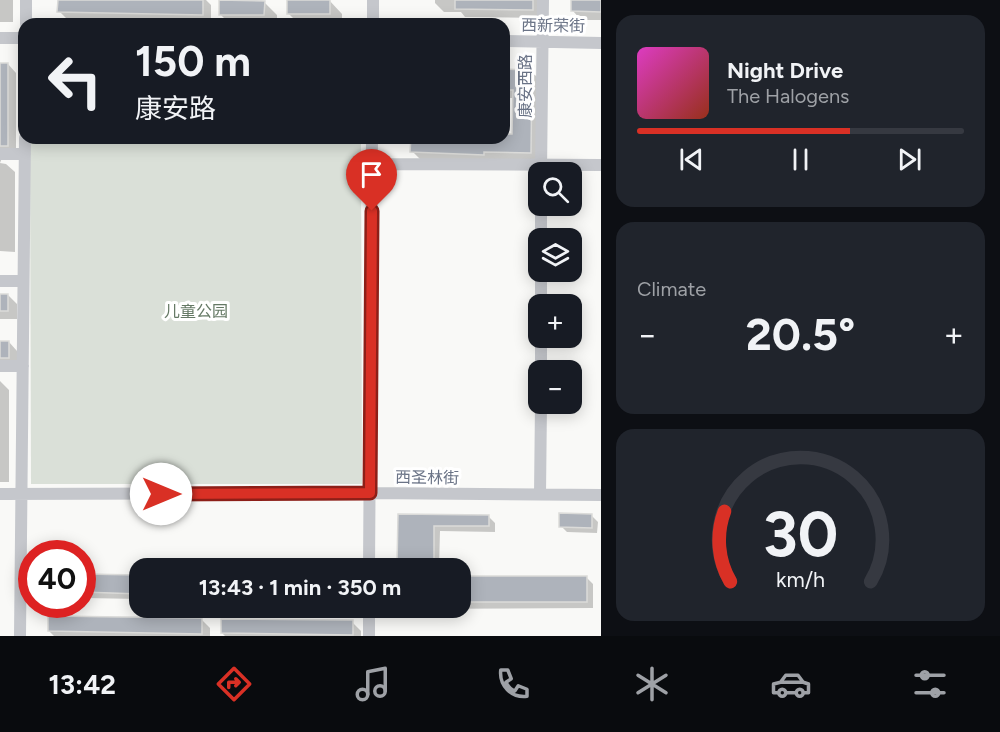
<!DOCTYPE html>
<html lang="en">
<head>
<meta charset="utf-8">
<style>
  :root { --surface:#171b24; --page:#20242c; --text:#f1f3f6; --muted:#9ea1a6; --line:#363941; --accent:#d93025 }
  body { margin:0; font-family:Figtree,"Noto Sans SC",sans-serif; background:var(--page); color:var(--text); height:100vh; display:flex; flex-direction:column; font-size:22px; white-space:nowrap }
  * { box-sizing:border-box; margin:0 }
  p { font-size:20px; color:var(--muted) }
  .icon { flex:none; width:33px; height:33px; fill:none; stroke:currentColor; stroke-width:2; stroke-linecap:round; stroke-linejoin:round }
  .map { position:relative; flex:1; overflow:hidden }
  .panel { display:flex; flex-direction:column; gap:15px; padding:15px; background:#0d0f14; width:399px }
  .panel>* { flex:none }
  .hud { position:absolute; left:18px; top:18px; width:492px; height:126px; border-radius:18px; box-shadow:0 3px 15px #0003; background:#171b24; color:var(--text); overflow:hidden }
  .fabs { position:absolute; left:528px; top:162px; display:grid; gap:12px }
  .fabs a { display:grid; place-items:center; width:54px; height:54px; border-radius:12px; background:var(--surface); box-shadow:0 3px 15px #0003; font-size:30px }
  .speed { position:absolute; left:18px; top:540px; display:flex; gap:12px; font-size:30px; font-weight:700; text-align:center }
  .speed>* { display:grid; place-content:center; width:78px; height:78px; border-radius:50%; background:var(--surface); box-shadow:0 3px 15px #0003; line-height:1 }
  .speed .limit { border:9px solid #d22; background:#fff; color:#111 }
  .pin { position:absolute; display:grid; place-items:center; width:51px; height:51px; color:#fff; margin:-62px -26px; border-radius:50% 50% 50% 0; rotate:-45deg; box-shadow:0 0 6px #0007 }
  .pin .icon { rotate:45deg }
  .me { position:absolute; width:66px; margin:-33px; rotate:90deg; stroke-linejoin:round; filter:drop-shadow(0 0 4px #0008) }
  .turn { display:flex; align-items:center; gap:21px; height:126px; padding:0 18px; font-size:27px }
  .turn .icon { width:78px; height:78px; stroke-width:2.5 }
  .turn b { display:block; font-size:42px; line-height:51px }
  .big { font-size:45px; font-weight:700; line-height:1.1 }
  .panel .card { flex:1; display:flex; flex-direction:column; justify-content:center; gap:9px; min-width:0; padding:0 21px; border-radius:18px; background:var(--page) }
  .panel .dial { align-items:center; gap:0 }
  .dial svg { height:156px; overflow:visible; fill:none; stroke:var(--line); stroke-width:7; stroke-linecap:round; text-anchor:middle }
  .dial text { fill:var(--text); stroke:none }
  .song { display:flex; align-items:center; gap:18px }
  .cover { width:72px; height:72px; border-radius:9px; background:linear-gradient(135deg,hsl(310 70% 55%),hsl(10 70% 35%)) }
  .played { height:6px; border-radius:3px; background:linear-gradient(90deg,var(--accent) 65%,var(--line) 65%) }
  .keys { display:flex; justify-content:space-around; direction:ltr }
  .heat { display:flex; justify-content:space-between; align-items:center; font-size:33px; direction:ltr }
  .trip { position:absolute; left:129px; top:558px; width:342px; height:60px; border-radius:18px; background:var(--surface); box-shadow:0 3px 15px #0003; font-weight:700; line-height:60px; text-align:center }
  .menu { display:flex; height:96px; justify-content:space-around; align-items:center; background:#090b0e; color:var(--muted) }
  .menu .icon { width:42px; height:42px }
  .menu .selected { color:var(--accent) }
  .menu b { font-size:27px; color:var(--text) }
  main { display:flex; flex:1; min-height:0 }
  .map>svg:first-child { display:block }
  .green { fill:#dae0d8 }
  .shadow { fill:#0003 }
  .building { fill:#aeb3bb; stroke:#dbdbd9; stroke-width:1.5 }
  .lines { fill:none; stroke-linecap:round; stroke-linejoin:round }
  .minor { stroke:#c5c7cc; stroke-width:12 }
  .route-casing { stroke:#8d1f18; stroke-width:15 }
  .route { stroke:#d93025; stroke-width:10 }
  .labels { text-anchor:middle; stroke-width:6; stroke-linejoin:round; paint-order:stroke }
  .street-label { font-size:16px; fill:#6a7386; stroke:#fff }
  .park-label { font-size:16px; fill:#657965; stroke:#fff }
</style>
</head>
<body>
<main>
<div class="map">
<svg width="601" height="636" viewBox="0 0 601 636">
  <rect width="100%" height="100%" fill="#f9f9f7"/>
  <!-- green -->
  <path class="green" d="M30,138H361L362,484H31Z"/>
  <!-- shadow -->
  <path class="shadow" d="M0,0H13V22H0Z
    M59,0H206L211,5V23L68,20L59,11Z
    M329,0L342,14V24H299L288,13Z
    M435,0H541V18L465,17L461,12H444L435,3Z
    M573,0H601V20H581L573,11Z
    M264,2L277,15V24H230L220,14Z
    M0,64H8L16,73V154L2,158L0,163Z
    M504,71H531L540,80L539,161L421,160L412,151V138H504V135H514V98H504Z
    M0,163L6,164L15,172V252L0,251Z
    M0,295H8L17,304V319H0Z
    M0,342H9L17,351V366H0Z
    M0,381L9,390V482H0Z
    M399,515L488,516L495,523V532L440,531L439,568H399Z
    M591,515L598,522L597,533L567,532L561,526Z
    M209,564L342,565L345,568H209Z
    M82,576L140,577V599L84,598L82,596Z
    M586,577L593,584V608L400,609L399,608H460V578Z
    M202,620L210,628V636H54L49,631Z
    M352,622L361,631V636H225L222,633Z"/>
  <!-- building -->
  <path class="building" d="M58,0H203V15L57,12Z
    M219,0L265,1L264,15H219Z
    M287,0H330V14H287Z
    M455,0H533V10L455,9Z
    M571,0H601V12L571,11Z
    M0,63H8V146H0Z
    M504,69L532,70L531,153L484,152V155L410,152L411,138H504V134H512L513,90H504Z
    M0,294H8V311H0Z
    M0,341H9V358H0Z
    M559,513L592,514V528L559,527Z
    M398,514L489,515V526H434V564H397Z
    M82,574L140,575V594L82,592Z
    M460,576H587V602H460Z
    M48,616L202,618V634L48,631Z
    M221,619L353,620V635L221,633Z"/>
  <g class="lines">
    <!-- minor -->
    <path class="minor" d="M26,24V0
      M373,24V0
      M0,38H24
      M504,41L601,43
      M0,154H25
      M372,164L601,165
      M541,171L543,0
      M541,238V206
      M0,281H23
      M541,304V272
      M0,366H23
      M541,370V338
      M0,494L370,493L601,495
      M540,494L541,404
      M369,568L372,138
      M20,636L25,138
      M369,636V608"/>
  </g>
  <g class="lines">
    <defs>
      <path id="route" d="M161,494L370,493L372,211"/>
    </defs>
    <!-- route casing -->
    <use href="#route" class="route-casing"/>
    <!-- route -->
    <use href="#route" class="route"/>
  </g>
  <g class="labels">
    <!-- street labels -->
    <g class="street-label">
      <text transform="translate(553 25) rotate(1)" y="6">西新荣街</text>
      <text transform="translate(525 86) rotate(-90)" y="6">康安西路</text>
      <text transform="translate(427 477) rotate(1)" y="6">西圣林街</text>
    </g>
    <!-- park labels -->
    <g class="park-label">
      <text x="196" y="317">儿童公园</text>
    </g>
  </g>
</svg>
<div class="fabs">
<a><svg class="icon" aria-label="search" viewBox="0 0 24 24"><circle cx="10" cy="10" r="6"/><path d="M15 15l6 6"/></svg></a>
<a><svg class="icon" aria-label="layers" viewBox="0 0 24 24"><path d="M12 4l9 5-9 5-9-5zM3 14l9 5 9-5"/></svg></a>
<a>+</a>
<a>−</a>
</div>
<div class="speed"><div class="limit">40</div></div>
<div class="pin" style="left:372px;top:211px;background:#d93025"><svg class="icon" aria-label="arrive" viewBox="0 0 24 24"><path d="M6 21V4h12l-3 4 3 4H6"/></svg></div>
<svg class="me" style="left:161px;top:494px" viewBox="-20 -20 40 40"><circle r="19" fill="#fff"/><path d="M0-13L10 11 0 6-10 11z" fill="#d93025"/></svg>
<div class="trip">13:43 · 1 min · 350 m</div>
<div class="hud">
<div class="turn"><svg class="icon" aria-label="left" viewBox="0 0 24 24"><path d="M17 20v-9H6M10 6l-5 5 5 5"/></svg><div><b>150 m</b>康安路</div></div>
</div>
</div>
<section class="panel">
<div class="card">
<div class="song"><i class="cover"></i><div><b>Night Drive</b><p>The Halogens</p></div></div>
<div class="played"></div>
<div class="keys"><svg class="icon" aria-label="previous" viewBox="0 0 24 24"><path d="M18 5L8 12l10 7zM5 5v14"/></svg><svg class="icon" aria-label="pause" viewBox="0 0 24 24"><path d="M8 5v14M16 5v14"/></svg><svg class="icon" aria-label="next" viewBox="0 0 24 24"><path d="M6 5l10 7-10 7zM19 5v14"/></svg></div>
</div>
<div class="card"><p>Climate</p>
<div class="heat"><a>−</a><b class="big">20.5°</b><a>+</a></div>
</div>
<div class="card dial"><svg viewBox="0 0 100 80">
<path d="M14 69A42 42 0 1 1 86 69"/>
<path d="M14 69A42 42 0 0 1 11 33" stroke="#d93025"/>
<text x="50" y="56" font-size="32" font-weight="700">30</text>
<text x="50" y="72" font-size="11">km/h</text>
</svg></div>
</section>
</main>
<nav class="menu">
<b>13:42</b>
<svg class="icon selected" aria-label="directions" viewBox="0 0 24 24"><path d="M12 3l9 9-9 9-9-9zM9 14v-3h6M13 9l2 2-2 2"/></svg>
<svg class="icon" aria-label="music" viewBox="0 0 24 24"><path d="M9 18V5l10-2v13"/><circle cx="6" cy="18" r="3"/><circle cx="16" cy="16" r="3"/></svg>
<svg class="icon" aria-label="phone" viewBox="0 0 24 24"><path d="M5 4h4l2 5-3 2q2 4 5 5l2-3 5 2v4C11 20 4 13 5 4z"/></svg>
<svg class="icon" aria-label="climate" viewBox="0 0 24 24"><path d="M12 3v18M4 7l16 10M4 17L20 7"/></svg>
<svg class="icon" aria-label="car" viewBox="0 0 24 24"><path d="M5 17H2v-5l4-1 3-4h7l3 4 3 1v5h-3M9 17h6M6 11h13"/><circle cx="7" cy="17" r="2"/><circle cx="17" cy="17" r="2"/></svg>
<svg class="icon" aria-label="filters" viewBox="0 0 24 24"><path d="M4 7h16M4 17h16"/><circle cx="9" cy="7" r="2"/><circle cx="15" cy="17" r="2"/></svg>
</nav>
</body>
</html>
